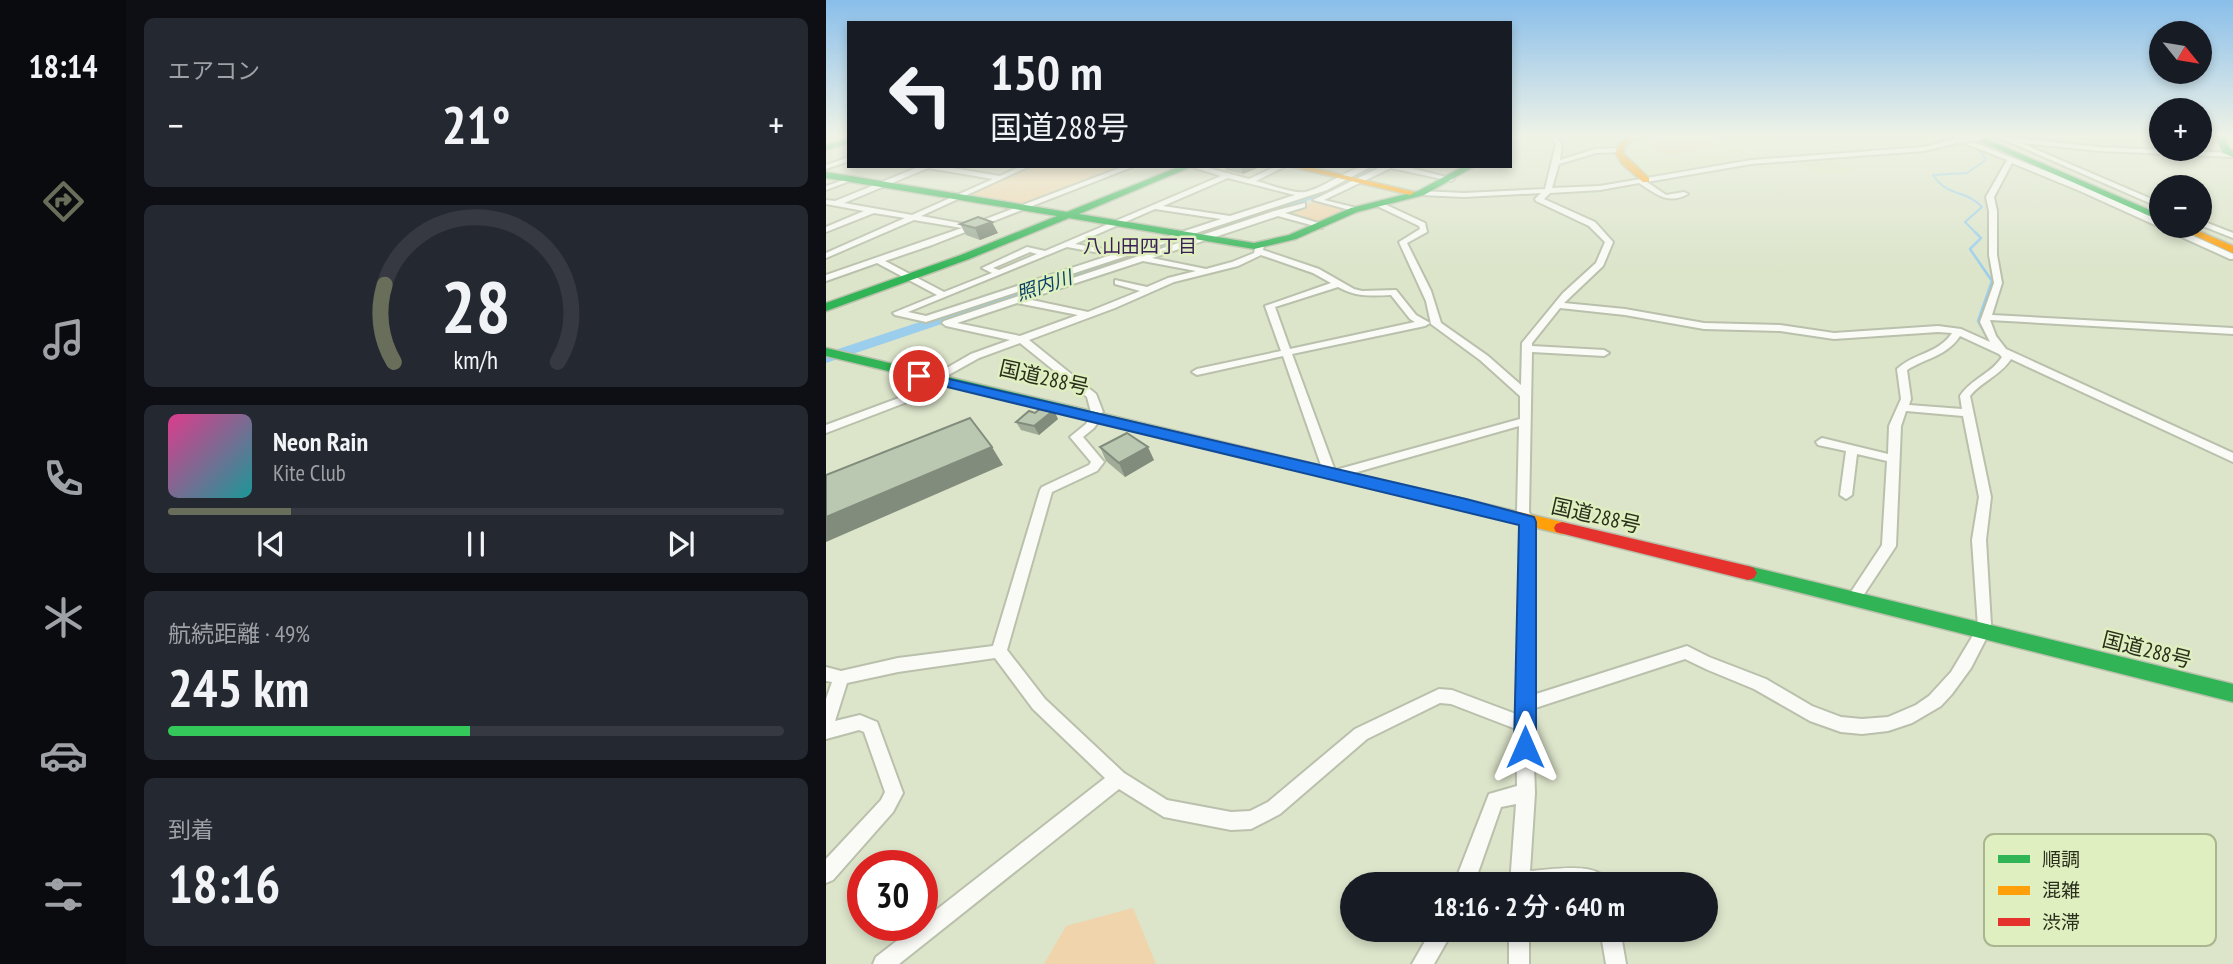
<!DOCTYPE html>
<html lang="ja">
<head>
<meta charset="utf-8">
<style>
  :root { --surface:#171b24; --page:#242831; --text:#f1f3f6; --muted:#9ea1a6; --line:#363941; --accent:#686e5a }
  body { margin:0; font-family:"PT Sans Narrow","Noto Sans JP",sans-serif; background:var(--page); color:var(--text); height:100vh; display:flex; flex-direction:column; font-size:26px; white-space:nowrap }
  * { box-sizing:border-box; margin:0 }
  p { font-size:23px; color:var(--muted) }
  .icon { flex:none; width:38px; height:38px; fill:none; stroke:currentColor; stroke-width:2; stroke-linecap:round; stroke-linejoin:round }
  .map { position:relative; flex:1; overflow:hidden }
  .details { display:flex; flex-direction:column; gap:18px; padding:18px; background:#0d0f14; width:700px }
  .details>* { flex:none }
  .guide { position:absolute; left:21px; top:21px; width:665px; height:147px; border-radius:0px; box-shadow:0 4px 10px #0003; background:#171b24; color:var(--text); overflow:hidden }
  .needle { width:46px; rotate:120deg }
  .buttons { position:absolute; left:1323px; top:21px; display:grid; gap:14px }
  .buttons a { display:grid; place-items:center; width:63px; height:63px; border-radius:50%; background:var(--surface); box-shadow:0 4px 10px #0003; font-size:35px }
  .speed { position:absolute; left:21px; top:850px; display:flex; gap:14px; font-size:35px; font-weight:700; text-align:center }
  .speed>* { display:grid; place-content:center; width:91px; height:91px; border-radius:50%; background:var(--surface); box-shadow:0 4px 10px #0003; line-height:1 }
  .speed .limit { border:10px solid #d22; background:#fff; color:#111 }
  .pin { position:absolute; display:grid; place-items:center; width:60px; height:60px; color:#fff; margin:-30px; border:4px solid #fff; border-radius:50%; box-shadow:0 2px 7px #0007 }
  .me { position:absolute; width:77px; margin:-38px; rotate:0deg; stroke-linejoin:round; filter:drop-shadow(0 0 5px #0008) }
  .turn { display:flex; align-items:center; gap:24px; height:147px; padding:0 28px; font-size:32px }
  .turn .icon { width:91px; height:91px; stroke-width:2.5 }
  .turn b { display:block; font-size:49px; line-height:60px }
  .big { font-size:52px; font-weight:600; line-height:1.1 }
  .details .card { flex:1; display:flex; flex-direction:column; justify-content:center; gap:10px; min-width:0; padding:0 24px; border-radius:10px; background:var(--page) }
  .details .dial { align-items:center; gap:0 }
  .dial svg { height:182px; overflow:visible; fill:none; stroke:var(--line); stroke-width:7; stroke-linecap:round; text-anchor:middle }
  .dial text { fill:var(--text); stroke:none }
  .song { display:flex; align-items:center; gap:21px }
  .cover { width:84px; height:84px; border-radius:10px; background:linear-gradient(135deg,hsl(330 70% 55%),hsl(180 70% 35%)) }
  .played { height:7px; border-radius:4px; background:linear-gradient(90deg,var(--accent) 20%,var(--line) 20%) }
  .keys { display:flex; justify-content:space-around; direction:ltr }
  .heat { display:flex; justify-content:space-between; align-items:center; font-size:38px; direction:ltr }
  .charge { height:10px; border-radius:5px; background:linear-gradient(90deg,#34c759 49%,var(--line) 0) }
  .trip { position:absolute; left:514px; top:872px; width:378px; height:70px; border-radius:35px; background:var(--surface); box-shadow:0 4px 10px #0003; font-weight:600; line-height:70px; text-align:center }
  main { display:flex; flex:1; min-height:0 }
  .tab-bar { display:flex; flex-direction:column; width:126px; justify-content:space-around; align-items:center; background:#090b0e; color:var(--muted) }
  .tab-bar .icon { width:49px; height:49px }
  .tab-bar .active { color:var(--accent) }
  .tab-bar b { font-size:32px; color:var(--text) }
  .map>svg:first-child { display:block }
  .built { fill:#d9e6bc }
  .green { fill:#efd4ac }
  .lines { fill:none; stroke-linecap:round; stroke-linejoin:round }
  .stream-far1 { stroke:#9aceec; stroke-width:2 }
  .stream { stroke:#9aceec; stroke-width:2.5 }
  .river { fill:#9aceec; fill-rule:evenodd }
  .street-casing { stroke:#b9c0ab; stroke-width:4 }
  .fast-casing { stroke:#b9c0ab; stroke-width:3 }
  .slow-casing { stroke:#b9c0ab; stroke-width:3 }
  .jam-casing { stroke:#b9c0ab; stroke-width:3 }
  .street { fill:#fafbf7; fill-rule:evenodd }
  .fast { fill:#30b455; fill-rule:evenodd }
  .slow { fill:#ff9f0a; fill-rule:evenodd }
  .jam { fill:#e5322d; fill-rule:evenodd }
  .street-bridge-casing { stroke:#b9c0ab; stroke-width:9; stroke-linecap:butt }
  .street-bridge { stroke:#fafbf7; stroke-width:7 }
  .wall { fill:#a0ac98 }
  .shaded-wall { fill:#828c7c }
  .building { fill:#bac8b1; stroke:#828c7c; stroke-width:2 }
  .route { fill:#1a73e8; stroke:#114b97; stroke-width:2 }
  .labels { text-anchor:middle; stroke-width:5; stroke-linejoin:round; paint-order:stroke }
  .far-neighbourhood-label { font-size:19px; fill:#381d56; stroke:#dfefbf }
  .far-water-label { font-size:19px; font-style:italic; fill:#094265; stroke:#dfefbf }
  .street-label { font-size:21px; fill:#2a2f1d; stroke:#dfefbf }
  .key { fill:#dfefbf; stroke:#a9b58e; stroke-width:2 }
  .key-label { font-size:19px; fill:#2a2f1d }
</style>
</head>
<body>
<main>
<nav class="tab-bar">
<b>18:14</b>
<svg class="icon active" aria-label="directions" viewBox="0 0 24 24"><path d="M12 3l9 9-9 9-9-9zM9 14v-3h6M13 9l2 2-2 2"/></svg>
<svg class="icon" aria-label="music" viewBox="0 0 24 24"><path d="M9 18V5l10-2v13"/><circle cx="6" cy="18" r="3"/><circle cx="16" cy="16" r="3"/></svg>
<svg class="icon" aria-label="phone" viewBox="0 0 24 24"><path d="M5 4h4l2 5-3 2q2 4 5 5l2-3 5 2v4C11 20 4 13 5 4z"/></svg>
<svg class="icon" aria-label="climate" viewBox="0 0 24 24"><path d="M12 3v18M4 7l16 10M4 17L20 7"/></svg>
<svg class="icon" aria-label="car" viewBox="0 0 24 24"><path d="M5 17H2v-5l4-1 3-4h7l3 4 3 1v5h-3M9 17h6M6 11h13"/><circle cx="7" cy="17" r="2"/><circle cx="17" cy="17" r="2"/></svg>
<svg class="icon" aria-label="filters" viewBox="0 0 24 24"><path d="M4 7h16M4 17h16"/><circle cx="9" cy="7" r="2"/><circle cx="15" cy="17" r="2"/></svg>
</nav>
<section class="details">
<div class="card"><p>エアコン</p>
<div class="heat"><a>−</a><b class="big">21°</b><a>+</a></div>
</div>
<div class="card dial"><svg viewBox="0 0 100 80">
<path d="M14 69A42 42 0 1 1 86 69"/>
<path d="M14 69A42 42 0 0 1 10 35" stroke="#686e5a"/>
<text x="50" y="56" font-size="32" font-weight="700">28</text>
<text x="50" y="72" font-size="11">km/h</text>
</svg></div>
<div class="card">
<div class="song"><i class="cover"></i><div><b>Neon Rain</b><p>Kite Club</p></div></div>
<div class="played"></div>
<div class="keys"><svg class="icon" aria-label="previous" viewBox="0 0 24 24"><path d="M18 5L8 12l10 7zM5 5v14"/></svg><svg class="icon" aria-label="pause" viewBox="0 0 24 24"><path d="M8 5v14M16 5v14"/></svg><svg class="icon" aria-label="next" viewBox="0 0 24 24"><path d="M6 5l10 7-10 7zM19 5v14"/></svg></div>
</div>
<div class="card"><p>航続距離 · 49%</p><b class="big">245 km</b><div class="charge"></div></div>
<div class="card"><p>到着</p><b class="big">18:16</b></div>
</section>
<div class="map">
<svg width="1407" height="964" viewBox="0 0 1407 964">
  <rect width="100%" height="100%" fill="#dce4ca"/>
  <!-- built -->
  <path class="built" d="M822,136H902L941,159L823,178L800,155L805,145Z
    M1006,157L1030,172L990,175L970,159Z"/>
  <!-- green -->
  <path class="green" d="M829,136H886L900,144L851,154L835,153L819,141Z
    M204,166H303L199,206L137,196Z
    M491,202L521,210L490,223L457,212Z
    M307,908L330,964H218L240,926Z"/>
  <g class="lines">
    <!-- stream-far1 -->
    <path class="stream-far1" d="M1215,136H1329
      M1150,233L1139,222L1156,207C1141,190 1121,197 1107,175L1141,173L1160,160L1151,145L1190,138L1188,136"/>
    <!-- stream -->
    <path class="stream" d="M1149,232L1155,238L1144,249L1166,281L1152,321L1163,341"/>
    <!-- river -->
    <path class="river" d="M545,166H559L507,192L0,363V353L499,188Z"/>
    <defs>
      <path id="street" d="M723,136H729L736,144L734,160L769,149L793,148L796,150L793,152L770,153L733,164L726,188L774,186L925,160L1098,147L1129,139L1127,136H1132L1260,187L1335,221V226H1345L1407,254V259H1404L1254,191L1186,163L1168,197L1171,211V255L1176,283L1166,315L1407,328V334L1164,320L1170,336L1180,349L1407,453V462L1185,359C1174,376 1156,381 1144,396L1165,497L1160,540L1165,625L1164,631L1145,668L1126,694L1115,706L1086,723L1062,731L1036,734L1015,732L984,721L928,689L882,670L859,659L706,709L709,793L704,871C726,870 774,860 784,884H684L690,804L675,807L648,884H628L663,794L691,786L690,729L625,704L614,703L541,739L454,814L425,829L405,830L338,817L293,789L73,964H47L50,957L90,926H96V921L279,778L207,709L169,658L72,672L21,683L9,721L34,715L51,722L77,793L67,812L7,880L0,883V859L55,800L59,792L38,732L33,730L0,739V699L6,682L0,681V667L15,671L72,658L167,646L214,490L216,487L263,465L265,462L244,437L260,424L265,416L269,415L265,412L261,397L194,343L153,358L117,378L121,381L120,383L89,399L0,433V425L81,395L115,378L111,375L112,373L145,354L184,340L120,326L116,323L118,321L448,211L479,203V207L459,213L496,224V228L452,216L326,258L380,269L406,262L428,253L430,245L434,243L438,245L437,250L493,269L528,289L536,291L570,290L590,315L604,323L599,326L466,354L508,468L506,471L502,472L496,468L457,356L371,375L366,372L371,369L455,351L439,306L505,283L487,273L435,255L412,266L348,282L289,308L203,340L270,394L277,412L271,415L275,418L268,428L257,437L278,462L271,471L226,492L181,650L219,699L298,773L341,800L405,812L424,811L442,802L529,729L613,689L626,690L690,714L696,522L691,512L693,426L517,476L511,472L513,469L694,419V396L654,360L605,324L600,301L573,242L594,229L593,226L547,204L554,202L599,223L601,232L581,243L605,291L615,323L662,356L695,385L696,343L737,293L770,263L779,242L763,226L710,201L709,199L715,193L638,197L595,195L591,193L595,191L638,193L719,189L730,144ZM1135,142L1181,160L1160,197L1163,211V255L1168,283L1154,322L1164,342L1135,329L1112,326L1008,333L954,325L878,323L799,309L738,303L777,266L787,242L769,222L718,199L724,193L774,190L813,183C830,194 842,205 862,194L858,192L840,195L821,182L925,164L1098,151ZM317,261L370,271L342,278L321,287L289,280V284L314,291L262,312L201,299ZM512,287C530,297 544,296 565,295L584,319L589,322L464,349L449,307ZM191,303L252,315L194,336L131,323ZM734,308L799,315L878,329L954,331L1008,339L1112,332L1126,333C1112,354 1088,353 1071,369L1075,399L1063,426L1062,454L996,438L990,442L992,445L1020,451L1014,495L1020,499L1026,495L1031,454L1061,461L1056,545L1021,598L1023,602L1028,604L1033,602L1070,546L1075,426L1080,411L1137,416L1153,497L1146,540L1152,627L1125,672L1103,696L1090,705L1062,717L1036,719L1015,717L986,706L940,679L883,657L861,646L707,695L708,522L703,512L706,352L778,356L783,353L778,350L706,346V343ZM1134,336L1173,354L1176,357C1165,374 1145,379 1134,396L1136,409L1083,405L1085,399L1081,370C1100,358 1121,356 1134,336Z
        M1170,136L1274,147L1407,153V157L1274,151L1195,143L1335,203V208Z
        M23,157V161L0,169V165Z
        M95,166H114L174,176L195,166H204L95,216L144,225L299,166H309L106,245L59,261L118,292L166,273L156,268L201,247L219,251L395,176L363,166H375L423,179L451,166H460L430,181C442,184 468,194 479,192C502,187 522,166 546,166L501,190L100,322L69,315L67,313L111,295L51,263L0,281V275L136,228L88,220L0,258V253L79,218L48,213L0,232V227L38,211L0,204V200L9,201ZM102,168L167,179L86,215L18,203ZM402,178L469,195L404,216L337,206ZM329,209L395,219L295,252L249,244ZM241,247L285,255L100,316L82,312ZM204,252L211,254L173,270L167,268Z
        M557,166H577L628,179L625,181L565,168L498,200L531,208V212L487,200Z
        M24,178L29,179L0,190V186Z
        M1374,220L1407,233V238L1374,225Z
        M606,929H628L608,964H586Z
        M683,929H703V964H683Z
        M774,929H794L800,964H780Z"/>
      <path id="fast" d="M1142,136H1153L1335,215V221Z
        M1390,136H1398L1404,149L1407,151V157L1397,153Z
        M23,138V143L0,150V145Z
        M355,166H367L253,214L428,243L463,235L525,208L592,191L638,166H649L598,195L531,212L470,239L428,249L243,218L143,259L0,311V303L135,255L231,216L0,178V172L241,212Z
        M0,348L518,471L526,476L518,481L0,356Z
        M922,566L1407,684V702L916,578L913,573L916,568Z"/>
      <path id="slow" d="M684,136H689L684,139Z
        M805,136H814L800,145L797,153L823,178V182H817L796,164L789,153L794,142Z
        M462,166H479L589,192L584,195Z
        M1348,226H1361L1407,246V253Z
        M518,471L736,522L742,524L744,528L742,532L736,534L512,480L510,476Z"/>
      <path id="jam" d="M736,522L922,566L928,568L931,573L928,578L922,580L730,532L728,528L730,524Z"/>
    </defs>
    <!-- street casing -->
    <use href="#street" class="street-casing"/>
    <!-- fast casing -->
    <use href="#fast" class="fast-casing"/>
    <!-- slow casing -->
    <use href="#slow" class="slow-casing"/>
    <!-- jam casing -->
    <use href="#jam" class="jam-casing"/>
    <!-- street -->
    <use href="#street" class="street"/>
    <!-- fast -->
    <use href="#fast" class="fast"/>
    <!-- slow -->
    <use href="#slow" class="slow"/>
    <!-- jam -->
    <use href="#jam" class="jam"/>
    <defs>
      <path id="street-bridge" d="M1134,140L1154,136"/>
    </defs>
    <!-- street-bridge casing -->
    <use href="#street-bridge" class="street-bridge-casing"/>
    <!-- street-bridge -->
    <use href="#street-bridge" class="street-bridge"/>
  </g>
  <!-- wall -->
  <path class="wall" d="M399,166H436L417,174L400,170Z
    M134,224L172,233L154,240L140,235Z
    M232,419L213,435L195,430L190,422Z
    M274,447L328,460L299,477L280,461Z"/>
  <!-- shaded-wall -->
  <path class="shaded-wall" d="M415,166H436L417,174Z
    M166,222L172,233L154,240L149,228Z
    M228,410L232,419L213,435L208,426Z
    M166,447L177,465L0,542V517Z
    M322,447L328,460L299,477L293,463Z"/>
  <!-- building -->
  <path class="building" d="M152,217L166,222L149,228L134,224Z
    M215,408L228,410L208,426L190,422L203,411L209,413Z
    M144,418L166,447L0,517V475Z
    M301,433L322,447L293,463L274,447Z"/>
  <!-- sky -->
  <linearGradient id="sky" x2="0" y2="1"><stop stop-color="#89beea"/><stop offset="0.5" stop-color="#eff3e7"/><stop offset="1" stop-color="#eff3e7" stop-opacity="0"/></linearGradient>
  <rect width="1407" height="271" fill="url(#sky)"/>
  <!-- route -->
  <path class="route" d="M93,372L640,499L708,517L710,522V747L707,755L699,758L691,755L688,747L693,525L88,379L87,376Z"/>
  <g class="labels">
    <!-- far-neighbourhood labels -->
    <g class="far-neighbourhood-label">
      <text x="314" y="253">八山田四丁目</text>
    </g>
    <!-- far-water labels -->
    <g class="far-water-label">
      <text transform="translate(218 285) rotate(-18)" y="7">照内川</text>
    </g>
    <!-- street labels -->
    <g class="street-label">
      <text transform="translate(218 378) rotate(13)" y="7">国道288号</text>
      <text transform="translate(770 516) rotate(13)" y="7">国道288号</text>
      <text transform="translate(1321 650) rotate(14)" y="7">国道288号</text>
    </g>
  </g>
  <!-- legend -->
  <rect x="1158" y="834" width="232" height="112" rx="10" class="key"/>
  <rect x="1172" y="855" width="32" height="8" fill="#30b455"/>
  <rect x="1172" y="886" width="32" height="9" fill="#ff9f0a"/>
  <rect x="1172" y="918" width="32" height="8" fill="#e5322d"/>
  <g class="key-label">
    <text x="1216" y="866">順調</text>
    <text x="1216" y="897">混雑</text>
    <text x="1216" y="929">渋滞</text>
  </g>
</svg>
<div class="buttons">
<a><svg class="needle" viewBox="-14 -14 28 28"><path d="M0-13l5 13h-10z" fill="#e53935"/><path d="M0 13l5-13h-10z" fill="#9ea1a6"/></svg></a>
<a>+</a>
<a>−</a>
</div>
<div class="speed"><div class="limit">30</div></div>
<div class="pin" style="left:93px;top:376px;background:#d93025"><svg class="icon" aria-label="arrive" viewBox="0 0 24 24"><path d="M6 21V4h12l-3 4 3 4H6"/></svg></div>
<svg class="me" style="left:699px;top:747px" viewBox="-20 -20 40 40"><path d="M0-17L14 15 0 8-14 15z" fill="#1a73e8" stroke="#fff" stroke-width="4"/></svg>
<div class="trip">18:16 · 2 分 · 640 m</div>
<div class="guide">
<div class="turn"><svg class="icon" aria-label="left" viewBox="0 0 24 24"><path d="M17 20v-9H6M10 6l-5 5 5 5"/></svg><div><b>150 m</b>国道288号</div></div>
</div>
</div>
</main>
</body>
</html>
